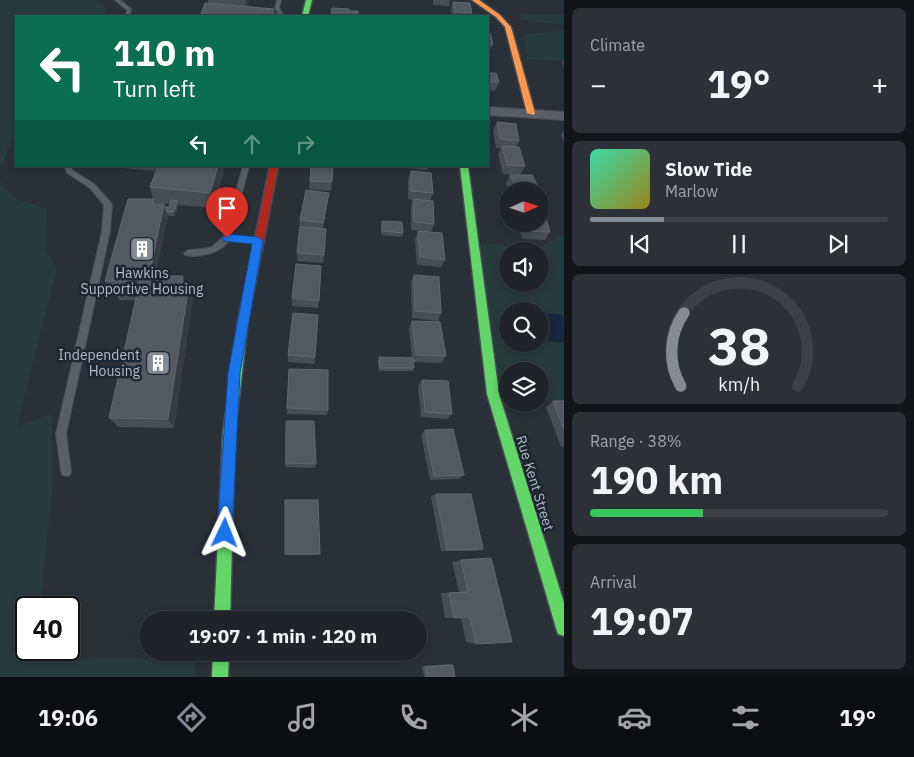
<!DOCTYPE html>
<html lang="en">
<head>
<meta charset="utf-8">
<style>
  :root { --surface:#20242a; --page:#2d3036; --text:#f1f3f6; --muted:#a2a4a8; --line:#3d4147; --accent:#848b96 }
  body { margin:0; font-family:"IBM Plex Sans",sans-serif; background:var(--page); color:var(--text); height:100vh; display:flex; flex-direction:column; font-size:19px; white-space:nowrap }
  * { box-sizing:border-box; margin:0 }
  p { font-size:16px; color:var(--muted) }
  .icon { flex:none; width:28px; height:28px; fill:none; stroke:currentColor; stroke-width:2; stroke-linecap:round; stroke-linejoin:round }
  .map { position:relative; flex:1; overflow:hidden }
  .sheet { display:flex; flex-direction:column; gap:8px; padding:8px; background:#121417; width:350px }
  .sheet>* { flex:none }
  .hud { position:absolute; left:15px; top:15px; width:474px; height:152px; border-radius:0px; box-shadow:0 2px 8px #0003,0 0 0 1px var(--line); background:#0b6e4f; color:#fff; overflow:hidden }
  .needle { width:32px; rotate:87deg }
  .controls { position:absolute; left:499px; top:182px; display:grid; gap:10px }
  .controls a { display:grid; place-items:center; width:50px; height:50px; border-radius:50%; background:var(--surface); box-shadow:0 2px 8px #0003,0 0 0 1px var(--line); font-size:25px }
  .speed { position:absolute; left:15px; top:596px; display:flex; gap:10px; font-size:25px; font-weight:700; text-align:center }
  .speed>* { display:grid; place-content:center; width:65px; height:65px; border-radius:50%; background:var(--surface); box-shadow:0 2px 8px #0003,0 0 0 1px var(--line); line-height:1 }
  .speed .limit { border:2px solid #111; border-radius:8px; background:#fff; color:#111 }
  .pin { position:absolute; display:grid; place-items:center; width:42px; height:42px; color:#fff; margin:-51px -21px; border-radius:50% 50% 50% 0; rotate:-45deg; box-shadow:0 0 5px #0007 }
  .pin .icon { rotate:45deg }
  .me { position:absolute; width:55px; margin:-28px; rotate:2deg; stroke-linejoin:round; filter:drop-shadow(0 0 4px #0008) }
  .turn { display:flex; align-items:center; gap:18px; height:105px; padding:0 15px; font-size:22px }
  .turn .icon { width:65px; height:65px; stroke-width:2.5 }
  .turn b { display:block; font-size:35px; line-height:42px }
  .lanes { display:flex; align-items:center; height:48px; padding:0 15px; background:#0003; justify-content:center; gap:25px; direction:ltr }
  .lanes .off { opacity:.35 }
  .big { font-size:38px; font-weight:700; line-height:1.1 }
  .sheet .tile { flex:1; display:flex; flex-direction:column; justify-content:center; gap:8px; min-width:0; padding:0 18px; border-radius:8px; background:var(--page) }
  .sheet .dial { align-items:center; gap:0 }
  .dial svg { height:130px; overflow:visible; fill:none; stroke:var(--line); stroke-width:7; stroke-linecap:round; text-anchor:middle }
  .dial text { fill:var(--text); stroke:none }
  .song { display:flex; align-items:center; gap:15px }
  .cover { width:60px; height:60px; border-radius:8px; background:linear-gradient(135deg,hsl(160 70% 55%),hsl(50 70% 35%)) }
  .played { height:5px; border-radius:2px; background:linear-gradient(90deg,var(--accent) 25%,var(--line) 25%) }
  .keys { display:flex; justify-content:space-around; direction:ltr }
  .heat { display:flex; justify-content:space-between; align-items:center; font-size:28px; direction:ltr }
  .charge { height:8px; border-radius:4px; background:linear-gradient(90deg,#34c759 38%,var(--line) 0) }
  .trip { position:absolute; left:139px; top:611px; width:288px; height:50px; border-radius:25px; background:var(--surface); box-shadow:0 2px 8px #0003,0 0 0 1px var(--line); font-weight:700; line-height:50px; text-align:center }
  .tab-bar { display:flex; height:80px; justify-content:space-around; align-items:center; background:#0d0e11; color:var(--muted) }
  .tab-bar .icon { width:35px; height:35px }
  .tab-bar .active { color:var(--accent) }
  .tab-bar b { font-size:22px; color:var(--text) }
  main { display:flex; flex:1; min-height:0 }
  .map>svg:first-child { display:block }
  .green { fill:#273a3e; fill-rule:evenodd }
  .water { fill:#19273c }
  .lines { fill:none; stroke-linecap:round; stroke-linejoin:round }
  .lane-casing { stroke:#484c55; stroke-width:2 }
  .street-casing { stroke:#484c55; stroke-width:2 }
  .fast-casing { stroke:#484c55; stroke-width:3 }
  .slow-casing { stroke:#484c55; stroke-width:3 }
  .jam-casing { stroke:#484c55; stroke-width:3 }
  .lane { fill:#5a5e66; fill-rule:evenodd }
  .street { fill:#5a5e66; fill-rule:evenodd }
  .fast { fill:#63d668; fill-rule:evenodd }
  .slow { fill:#ff974d; fill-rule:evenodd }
  .jam { fill:#b3261e; fill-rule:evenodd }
  .wall { fill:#474c55; fill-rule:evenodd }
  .shaded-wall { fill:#373c44 }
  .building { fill:#535861; stroke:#626872 }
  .route { fill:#1a73e8; stroke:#114b97 }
  .labels { text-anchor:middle; stroke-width:5; stroke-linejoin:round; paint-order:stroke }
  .poi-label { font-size:14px; fill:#b4bcc9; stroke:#1d2633 }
  .street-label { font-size:14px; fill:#b4bcc9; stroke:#1d2633 }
</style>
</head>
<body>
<main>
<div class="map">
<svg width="564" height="677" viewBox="0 0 564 677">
  <rect width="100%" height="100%" fill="#2a3038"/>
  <!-- green -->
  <path class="green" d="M0,0H95L105,7L109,16H16V137L10,145L0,169Z
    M520,14H564V25L522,20Z
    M564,30V61L528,59L523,35Z
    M0,181L14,198L47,209L46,250L57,269L17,427L52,413V490L40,607L26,608V650H36V659L172,658L195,662V677H0Z
    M564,234V403L540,402V371H508L507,397L493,394L474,243L536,248ZM508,251H540V284H508ZM508,311H540V344H508Z"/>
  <!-- water -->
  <path class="water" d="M540,312L563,315L564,343L540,340Z"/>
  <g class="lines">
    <defs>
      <path id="lane" d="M115,0H120L131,9L130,16H126L127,10Z
        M277,0H281L279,8L284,16H260V14H279L275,8Z
        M65,166H71L72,170L94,184L112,204L110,231L66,434L71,471L70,475L66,476L62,475L61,471L56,434L102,231L104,205L90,188L67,173Z
        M243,166H249L231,236L258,238L262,241L261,243L229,241C219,253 201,258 185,255L184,253L188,250L204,249L212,247L223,237Z"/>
      <path id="street" d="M488,107L564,112V120L488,115Z"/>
      <path id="fast" d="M306,0H312L308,16H302Z
        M460,166H468L499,394L564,603V636L558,634L556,628L487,394Z
        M243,316L247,318L248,321L235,433L230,620H214L223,433L238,321L239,318Z
        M213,652H229L228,677H212Z"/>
      <path id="slow" d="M472,0H479L500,15L511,27L535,113L534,115L527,113L505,27L496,17Z"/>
      <path id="jam" d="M270,166H278L248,321L247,324H239L238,321Z"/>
    </defs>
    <!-- lane casing -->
    <use href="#lane" class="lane-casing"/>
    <!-- street casing -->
    <use href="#street" class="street-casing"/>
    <!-- fast casing -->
    <use href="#fast" class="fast-casing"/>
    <!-- slow casing -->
    <use href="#slow" class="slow-casing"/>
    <!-- jam casing -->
    <use href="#jam" class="jam-casing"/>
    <!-- lane -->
    <use href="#lane" class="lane"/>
    <!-- street -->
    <use href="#street" class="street"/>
    <!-- fast -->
    <use href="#fast" class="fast"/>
    <!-- slow -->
    <use href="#slow" class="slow"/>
    <!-- jam -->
    <use href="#jam" class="jam"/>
  </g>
  <!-- wall -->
  <path class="wall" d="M208,0H249L247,7L274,9V16H201V14L208,4Z
    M433,0H450L449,6L433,5Z
    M453,2L472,13L471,16H452L451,10Z
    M332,8L349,11L353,16H331Z
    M488,21L490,28L488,33L493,44L489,53H488Z
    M564,57V68L562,62Z
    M488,73L499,82L495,91L488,90Z
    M497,122L516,124L519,141L516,147H519L525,166L520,175H532L543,197L540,202V191H509L506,184L510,175H519L503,174L498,155L501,148H496L493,131Z
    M564,130V143L561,135Z
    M100,166H157L155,171Z
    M311,166L332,182L331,191L309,189Z
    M409,166H429L427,170L409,168Z
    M224,171L213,208L179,205L175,216H168L155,276L186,284L193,298L174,428L118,427L109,418L136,300H119L115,292H111L105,281L153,199L150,187ZM155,203L170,204L169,207H165L164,204H155Z
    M411,171L433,193L430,201L434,224L431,232L411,230V208L413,200L408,199V179Z
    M329,193L323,228L324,255L323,263L297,261L300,229L299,228L300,220Z
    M382,221L403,233L402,237L381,235V225Z
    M518,224H540L550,232L545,240L522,239Z
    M418,231L445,260L441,267L417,265L415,239Z
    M414,275L441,313L438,321L412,318L411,282Z
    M292,298L319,301L318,308L292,306Z
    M412,321L446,356L442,363L413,362L414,368L413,371H379L378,361L379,357L412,358L409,328Z
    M288,355L315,357V364L288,362Z
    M289,369L328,410L327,415L287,414Z
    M422,380L452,414L447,419L421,417L418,386Z
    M553,401H564V447H561L546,407Z
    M286,421L316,464L315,468L285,467Z
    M425,430L464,475L459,479L430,480L421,435Z
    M436,494L483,549L477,551H441L431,497Z
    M285,500L320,554L318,555H285Z
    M491,558L476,644L466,642L461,618H445L441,593L459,592L452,562L461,560Z
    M449,664L453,665L455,677H424L422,666Z"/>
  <!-- shaded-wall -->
  <path class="shaded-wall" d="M245,0H249L246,11Z
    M218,166H223L224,171L213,208L210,193Z
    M178,201L179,205L175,216L174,212Z
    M164,204L168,216L153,287L149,276Z
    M134,276L139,286H137L139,290L136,300L131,289Z
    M183,276L187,290L182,284Z
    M189,284L193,298L174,428L168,419Z"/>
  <!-- building -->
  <path class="building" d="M453,2L470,3L472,13L455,12Z
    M205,3L274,9L272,16H207L208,15L201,14Z
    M332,8L349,9V11H358V16H365H353L331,14Z
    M488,33H490L493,44H488Z
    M488,73H496L499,82H488Z
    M497,122L516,124L519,141L500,139Z
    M502,146L519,147L525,166L507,165Z
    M158,166H218L210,193L150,187Z
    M311,166H333L332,182L310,181Z
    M411,171L431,173L433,193L411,191Z
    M510,175H532L543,197H540V191H518Z
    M306,190L329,193L323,223L300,220Z
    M128,199H154L152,204H164L149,276H134L131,289H113L116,281H105Z
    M413,199L433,201L434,224L414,222Z
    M171,200L178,201L174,212H167L165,207H169Z
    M540,208H543L550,232L527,231L525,224H540Z
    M382,221L402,222L403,233L382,231Z
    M300,227L326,229L324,255L297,253Z
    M418,231L442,233L445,260L420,257Z
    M296,264L321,266L319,301L292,298Z
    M414,275L439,277L441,313L415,311Z
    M141,276H183L182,284H189L168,419L109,418Z
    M293,313L318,315L315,357L288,355Z
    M412,321L440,322L446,356L416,355Z
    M379,357L413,358L414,368H380Z
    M289,369L328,370V410L287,408Z
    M422,380L448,381L452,414L425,412Z
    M553,401H564V429Z
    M286,421H314L316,464L286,463Z
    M453,429L464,475L434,476L425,430Z
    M436,494H471L483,549L447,550Z
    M285,500H318L320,554H285Z
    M491,558L512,642L476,644L470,617L454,618L449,593L468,592L461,560Z
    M453,665L455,677H427L425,667Z"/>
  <!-- route -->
  <path class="route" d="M227,234L258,237L263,241L240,373L232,533L230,538L225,540L220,538L217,533L228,373L252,244L224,241L222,238Z"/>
  <!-- icons -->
  <defs>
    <symbol id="building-square" viewBox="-11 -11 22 22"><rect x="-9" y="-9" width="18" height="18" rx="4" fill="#848b96" stroke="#1d2633"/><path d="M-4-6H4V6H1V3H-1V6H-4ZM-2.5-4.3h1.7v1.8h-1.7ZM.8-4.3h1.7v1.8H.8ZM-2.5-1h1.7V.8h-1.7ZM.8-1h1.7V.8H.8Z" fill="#fff"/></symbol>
  </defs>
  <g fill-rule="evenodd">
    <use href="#building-square" x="128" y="235" width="28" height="28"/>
    <use href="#building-square" x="144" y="349" width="28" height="28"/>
  </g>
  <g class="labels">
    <!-- poi labels -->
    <g class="poi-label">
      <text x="142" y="278">Hawkins<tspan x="142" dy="16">Supportive Housing</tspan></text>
      <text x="140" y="360" text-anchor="end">Independent<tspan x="140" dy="16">Housing</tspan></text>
    </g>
    <!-- street labels -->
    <g class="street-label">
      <text transform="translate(535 483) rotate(73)" y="5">Rue Kent Street</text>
    </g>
  </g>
</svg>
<div class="controls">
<a><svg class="needle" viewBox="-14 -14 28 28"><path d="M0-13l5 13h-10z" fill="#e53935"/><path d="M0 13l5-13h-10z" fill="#a2a4a8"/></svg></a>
<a><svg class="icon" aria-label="sound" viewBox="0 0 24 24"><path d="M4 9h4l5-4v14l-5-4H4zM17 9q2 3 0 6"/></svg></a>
<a><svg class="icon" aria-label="search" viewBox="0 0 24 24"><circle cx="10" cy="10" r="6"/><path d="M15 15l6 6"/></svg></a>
<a><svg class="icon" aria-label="layers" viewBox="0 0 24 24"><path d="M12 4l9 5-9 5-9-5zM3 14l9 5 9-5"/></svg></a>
</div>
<div class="speed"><div class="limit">40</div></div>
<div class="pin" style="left:227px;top:238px;background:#d93025"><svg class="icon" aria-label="arrive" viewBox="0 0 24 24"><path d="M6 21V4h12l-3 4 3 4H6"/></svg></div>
<svg class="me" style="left:225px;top:533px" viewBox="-20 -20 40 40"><path d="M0-17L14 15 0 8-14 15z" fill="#1a73e8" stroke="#fff" stroke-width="4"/></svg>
<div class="trip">19:07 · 1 min · 120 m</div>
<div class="hud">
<div class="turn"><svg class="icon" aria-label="left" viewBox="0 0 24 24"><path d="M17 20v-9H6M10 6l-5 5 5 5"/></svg><div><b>110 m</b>Turn left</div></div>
<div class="lanes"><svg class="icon" aria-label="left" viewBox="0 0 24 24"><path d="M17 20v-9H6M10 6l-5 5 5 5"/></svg><svg class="icon off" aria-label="ahead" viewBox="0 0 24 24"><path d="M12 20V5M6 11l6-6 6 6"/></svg><svg class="icon off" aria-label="right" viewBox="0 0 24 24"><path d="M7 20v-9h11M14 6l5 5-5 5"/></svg></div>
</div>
</div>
<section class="sheet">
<div class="tile"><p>Climate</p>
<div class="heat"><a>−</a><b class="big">19°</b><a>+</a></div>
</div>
<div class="tile">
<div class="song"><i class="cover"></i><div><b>Slow Tide</b><p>Marlow</p></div></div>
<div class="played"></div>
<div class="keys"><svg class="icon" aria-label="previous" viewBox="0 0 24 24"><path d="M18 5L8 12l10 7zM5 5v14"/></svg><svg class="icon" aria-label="pause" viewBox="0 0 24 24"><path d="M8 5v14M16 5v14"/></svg><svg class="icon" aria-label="next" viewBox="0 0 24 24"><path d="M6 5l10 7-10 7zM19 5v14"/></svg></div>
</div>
<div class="tile dial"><svg viewBox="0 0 100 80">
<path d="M14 69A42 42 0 1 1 86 69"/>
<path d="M14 69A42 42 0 0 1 16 24" stroke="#848b96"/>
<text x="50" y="56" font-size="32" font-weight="700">38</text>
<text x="50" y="72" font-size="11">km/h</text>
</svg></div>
<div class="tile"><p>Range · 38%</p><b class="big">190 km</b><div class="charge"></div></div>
<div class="tile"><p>Arrival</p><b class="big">19:07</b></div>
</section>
</main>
<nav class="tab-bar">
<b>19:06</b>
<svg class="icon active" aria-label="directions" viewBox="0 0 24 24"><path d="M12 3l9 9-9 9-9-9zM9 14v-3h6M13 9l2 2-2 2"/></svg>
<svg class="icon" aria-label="music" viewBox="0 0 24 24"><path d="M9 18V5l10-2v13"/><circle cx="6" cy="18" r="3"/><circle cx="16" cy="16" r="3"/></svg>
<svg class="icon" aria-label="phone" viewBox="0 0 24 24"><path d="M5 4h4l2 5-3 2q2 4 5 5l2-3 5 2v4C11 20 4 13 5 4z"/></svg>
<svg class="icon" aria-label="climate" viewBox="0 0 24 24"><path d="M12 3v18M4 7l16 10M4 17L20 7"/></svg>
<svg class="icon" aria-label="car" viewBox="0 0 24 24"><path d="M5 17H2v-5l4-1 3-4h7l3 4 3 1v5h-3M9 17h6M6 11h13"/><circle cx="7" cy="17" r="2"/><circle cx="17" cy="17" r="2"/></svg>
<svg class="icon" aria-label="filters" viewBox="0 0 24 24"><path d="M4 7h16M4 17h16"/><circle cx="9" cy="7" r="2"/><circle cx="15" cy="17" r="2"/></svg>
<b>19°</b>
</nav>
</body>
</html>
